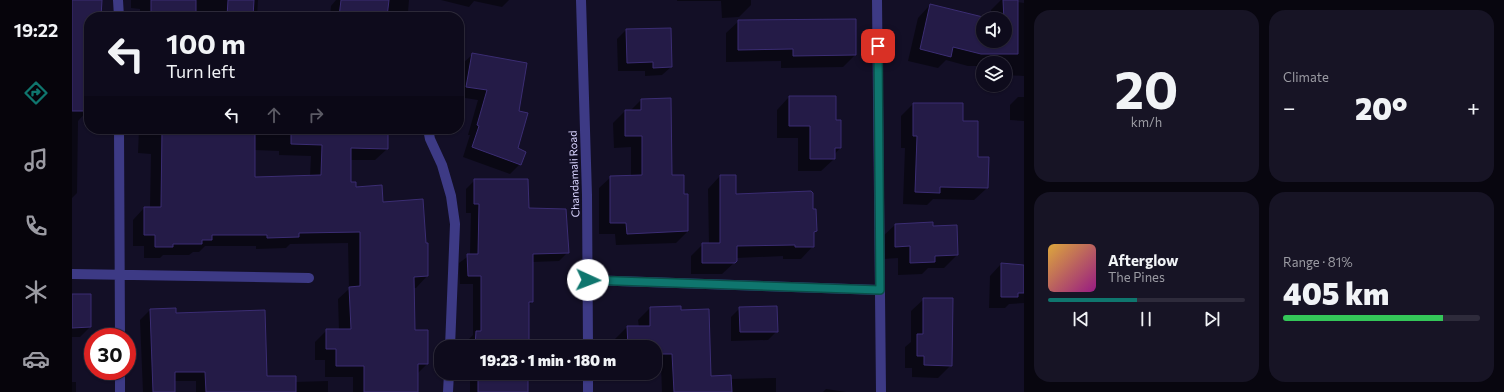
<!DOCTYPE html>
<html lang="en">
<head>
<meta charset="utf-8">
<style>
  :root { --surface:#0e0b1c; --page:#171425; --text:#f1f3f6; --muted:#9b9ba3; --line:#2e2b3b; --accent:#0f766e }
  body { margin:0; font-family:Commissioner,sans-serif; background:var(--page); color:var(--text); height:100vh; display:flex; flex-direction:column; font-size:15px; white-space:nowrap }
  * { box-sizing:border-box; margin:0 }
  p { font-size:13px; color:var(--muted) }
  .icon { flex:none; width:22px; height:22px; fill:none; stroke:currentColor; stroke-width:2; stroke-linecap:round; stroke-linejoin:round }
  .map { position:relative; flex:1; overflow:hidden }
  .drawer { display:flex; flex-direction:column; gap:10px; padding:10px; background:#08060f; width:480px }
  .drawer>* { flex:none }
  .guide { position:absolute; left:12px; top:12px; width:380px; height:122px; border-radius:16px; box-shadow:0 1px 3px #0004,0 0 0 1px var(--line); background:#0e0b1c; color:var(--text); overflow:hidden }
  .buttons { position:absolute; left:904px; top:12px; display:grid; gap:8px }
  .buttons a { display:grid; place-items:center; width:36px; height:36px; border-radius:50%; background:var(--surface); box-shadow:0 1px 3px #0004,0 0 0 1px var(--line); font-size:20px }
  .speed { position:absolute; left:12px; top:328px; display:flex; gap:8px; font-size:20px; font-weight:700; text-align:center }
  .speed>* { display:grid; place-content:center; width:52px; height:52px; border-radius:50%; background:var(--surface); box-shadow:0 1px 3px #0004,0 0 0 1px var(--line); line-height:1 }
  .speed .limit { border:6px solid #d22; background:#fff; color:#111 }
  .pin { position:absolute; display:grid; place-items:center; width:34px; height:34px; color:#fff; margin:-17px; border-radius:8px; box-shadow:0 2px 6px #0006 }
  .me { position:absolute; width:44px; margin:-22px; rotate:92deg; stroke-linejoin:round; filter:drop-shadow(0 0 3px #0008) }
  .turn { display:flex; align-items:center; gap:14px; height:84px; padding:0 16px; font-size:18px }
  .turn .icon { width:52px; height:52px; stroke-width:2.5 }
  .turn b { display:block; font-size:28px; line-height:34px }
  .lanes { display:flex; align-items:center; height:38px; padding:0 16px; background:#0003; justify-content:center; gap:20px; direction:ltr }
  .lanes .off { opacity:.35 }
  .big { font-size:30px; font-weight:800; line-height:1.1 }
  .drawer .card { flex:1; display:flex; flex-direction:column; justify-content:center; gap:6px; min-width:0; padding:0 14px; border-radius:16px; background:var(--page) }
  .drawer .dial { align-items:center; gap:0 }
  .dial b { font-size:52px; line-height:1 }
  .song { display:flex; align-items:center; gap:12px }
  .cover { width:48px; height:48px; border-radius:6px; background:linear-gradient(135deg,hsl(40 70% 55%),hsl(310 70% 35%)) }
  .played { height:4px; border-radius:2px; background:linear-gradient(90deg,var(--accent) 45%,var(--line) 45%) }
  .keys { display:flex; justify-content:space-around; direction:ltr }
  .heat { display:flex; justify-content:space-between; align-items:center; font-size:22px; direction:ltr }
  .charge { height:6px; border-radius:3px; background:linear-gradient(90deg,#34c759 81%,var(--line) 0) }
  .drawer .tiles { flex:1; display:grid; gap:10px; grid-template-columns:repeat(2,1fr) }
  .trip { position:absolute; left:362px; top:340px; width:228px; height:40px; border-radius:16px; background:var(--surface); box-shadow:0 1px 3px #0004,0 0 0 1px var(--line); font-weight:800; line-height:40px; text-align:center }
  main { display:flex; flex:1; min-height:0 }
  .menu { display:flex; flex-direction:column; width:72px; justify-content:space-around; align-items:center; background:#06040b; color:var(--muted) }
  .menu .icon { width:28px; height:28px }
  .menu .selected { color:var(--accent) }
  .menu b { font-size:18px; color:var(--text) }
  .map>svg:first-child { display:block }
  .shadow { fill:#0007; fill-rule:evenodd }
  .building { fill:#241b47; stroke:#3b2d73 }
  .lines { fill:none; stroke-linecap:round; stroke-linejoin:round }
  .street { stroke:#3d3a85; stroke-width:10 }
  .route-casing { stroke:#0a4d48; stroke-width:10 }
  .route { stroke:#0f766e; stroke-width:7 }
  .labels { text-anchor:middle; stroke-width:4; stroke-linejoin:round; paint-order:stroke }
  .street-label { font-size:11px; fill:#d9d4ff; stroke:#130f26 }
</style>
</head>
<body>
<main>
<nav class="menu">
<b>19:22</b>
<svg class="icon selected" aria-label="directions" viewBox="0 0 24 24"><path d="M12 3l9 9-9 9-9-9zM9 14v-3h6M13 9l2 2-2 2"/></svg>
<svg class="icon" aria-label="music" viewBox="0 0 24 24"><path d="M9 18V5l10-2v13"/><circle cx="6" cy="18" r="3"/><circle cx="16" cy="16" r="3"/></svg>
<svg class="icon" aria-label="phone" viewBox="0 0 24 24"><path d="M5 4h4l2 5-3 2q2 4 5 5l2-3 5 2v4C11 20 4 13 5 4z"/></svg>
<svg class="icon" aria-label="climate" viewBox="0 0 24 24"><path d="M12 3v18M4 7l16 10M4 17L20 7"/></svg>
<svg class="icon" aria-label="car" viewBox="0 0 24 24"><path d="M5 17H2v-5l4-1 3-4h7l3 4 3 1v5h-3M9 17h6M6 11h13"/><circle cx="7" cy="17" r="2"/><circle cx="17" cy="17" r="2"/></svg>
</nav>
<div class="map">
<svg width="952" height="392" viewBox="0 0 952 392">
  <rect width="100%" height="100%" fill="#130f26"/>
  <!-- shadow -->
  <path class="shadow" d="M0,0H29L28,17H17L16,110L6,121L5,193L0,198Z
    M59,0H186L185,17H68V9L59,8Z
    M264,0H337L336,12L331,17H258L259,6Z
    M369,0H437L430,7L402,1L397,7Z
    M605,0H679V5L667,17L650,18L649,1H605Z
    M929,0H945V2L952,3V76L935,75V66H933V63H911V66H896L874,60L866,68L836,61L846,18L858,5L915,19H911V41H933V19H920L919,10Z
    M667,21L783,55L771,67L709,68V61L654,62V33Z
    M554,30L599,67L590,75L573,76V71H546L545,39Z
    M400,55L446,111L445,149L448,164L438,174L391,157L398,135H396L406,100L387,97V84L390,64Z
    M717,97L763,121L768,148L762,155V159L749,171H726V138H705V110Z
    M946,97H952V132V121L938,120V105Z
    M569,100L599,176L616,231L604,243L544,245L543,234H527V188L539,177H559V147L542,148L541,123L553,111H558Z
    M841,104H890V122L905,158L915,188L902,200L861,199L855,205L831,204L833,148H829V116Z
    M67,129H315V149L303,160H278V183L283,188L310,203L355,276L344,288H341L342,331L355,364L345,374V392H281V377H253V360H243V342L255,330H267L266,299L277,289L276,243L218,244L214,248L184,249V246H133L127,252H121L117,255H91L88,258H72V246H61V220L72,208H78L79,154L66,153ZM182,150L207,151V155L239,156L238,177L182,178Z
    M648,176L663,195L740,210L744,231L741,234V246L729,259H711V256L664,258V261L650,274H619V256L631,244H637L636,189Z
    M403,180L456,209L496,252L487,261L460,262V302L456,306V347H395L396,340L401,335V284H388L387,263L398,255L399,213H394V189Z
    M860,223V227L884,226L885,255L872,268H856L850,274L826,275V258L811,259L810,237L823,225Z
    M929,264H952V303L937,304L933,308H917L918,276Z
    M0,295L18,327L8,337H0Z
    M852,299L879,365L866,378L840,377V368H833V347L839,342V311Z
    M578,308L608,311L638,377L659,379L704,378V392H590L589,365L583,366V347H544L543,339L555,327H567L566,320Z
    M668,308L705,331L696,340L659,341V317Z
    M78,310L103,314L194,377L223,382L256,381V392H124V381H102V392H71L68,320Z
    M398,373H455V392H398Z
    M0,382H4V392H0Z
    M754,389L774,392H751Z"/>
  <!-- building -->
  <path class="building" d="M0,0H30L29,17H17V111H0Z
    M79,0H124V17H79Z
    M156,0H182L181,17H155Z
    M269,0H317L315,17H267Z
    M931,0H946V54H909L881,47L879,57L848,49L858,4L919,19H911V41H933Z
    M784,19V55L721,56V49L666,50V20Z
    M599,28L600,67L581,68V62L555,63L554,29Z
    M400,53L455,63L447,111L456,113L446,148L454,152L449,165L400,147L407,126L405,125L415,90L394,87Z
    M717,96H764V120H769V148H763V159H738V126H717Z
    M599,98L600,175H612V194H616V231L555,234L554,223H538V176L570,175V136H553V110H569V99Z
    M841,103H891V121H906V157H917L916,188L868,187V193L843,192L845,136H841Z
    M90,129H183V177L249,175L250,145L219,144V129H316V149L279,148V182H284V187L310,185L311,202L351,199L354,243H356V276L342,277L343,330H356V364H346V392H292V366H264V349H254V329H279L277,287L288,286V232L227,233V237L195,238V235H140V240H130V244H101V247H83V235H72V207H89Z
    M648,175H664V194L739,191L741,193V209H744L745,231L742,232V247H723V245L665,246V261L663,263H630V243H648Z
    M402,179H456L457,208L494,209L497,253L461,254V302H457V347H403L404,331H409V276H396L395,254H406L407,204H402Z
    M861,222V226L885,225L886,255L863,256V262L838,263V246L823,247V224Z
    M929,263L952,265V293H946V297H929Z
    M0,294H19V327L0,328Z
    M851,298H881L880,366L852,365V356H845V334H851Z
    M609,306V310L637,309L639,376L659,375L660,392H602L600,354H583V347H556L555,326H578V307Z
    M705,306L706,332H668L667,307Z
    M104,308V313L193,310L195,376H224V392H134L133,372H103V392H81L78,309Z
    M406,373H456V392H406Z"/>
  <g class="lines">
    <!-- street -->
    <path class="street" d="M46,0L47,17
      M509,0L515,195L516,347
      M805,0L809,392
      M47,129L48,337
      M356,129L358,139L370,165L379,196L383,224L378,347
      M0,274L237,278
      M516,280L808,290
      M48,371V392
      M376,392L377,373
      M516,392V373"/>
  </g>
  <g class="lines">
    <defs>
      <path id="route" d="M516,280L808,290L806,46"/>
    </defs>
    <!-- route casing -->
    <use href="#route" class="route-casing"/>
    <!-- route -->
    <use href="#route" class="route"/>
  </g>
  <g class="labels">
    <!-- street labels -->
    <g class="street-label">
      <text transform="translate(502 174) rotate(-92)" y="4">Chandamali Road</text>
    </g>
  </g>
</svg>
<div class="buttons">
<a><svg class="icon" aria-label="sound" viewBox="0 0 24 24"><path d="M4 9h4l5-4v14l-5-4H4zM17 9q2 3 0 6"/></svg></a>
<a><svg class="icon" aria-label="layers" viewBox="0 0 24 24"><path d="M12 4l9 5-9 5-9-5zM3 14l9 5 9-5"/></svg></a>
</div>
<div class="speed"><div class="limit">30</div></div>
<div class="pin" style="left:806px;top:46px;background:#d93025"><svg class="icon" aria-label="arrive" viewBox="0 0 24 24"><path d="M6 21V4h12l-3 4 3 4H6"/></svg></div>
<svg class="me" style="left:516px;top:280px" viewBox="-20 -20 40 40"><circle r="19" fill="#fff"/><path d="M0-13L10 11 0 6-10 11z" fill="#0f766e"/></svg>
<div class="trip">19:23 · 1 min · 180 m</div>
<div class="guide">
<div class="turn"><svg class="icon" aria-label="left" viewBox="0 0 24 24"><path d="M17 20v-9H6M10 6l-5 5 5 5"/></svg><div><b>100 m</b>Turn left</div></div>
<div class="lanes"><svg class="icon" aria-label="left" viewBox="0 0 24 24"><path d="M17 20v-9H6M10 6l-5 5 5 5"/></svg><svg class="icon off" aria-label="ahead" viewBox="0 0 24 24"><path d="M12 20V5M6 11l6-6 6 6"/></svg><svg class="icon off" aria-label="right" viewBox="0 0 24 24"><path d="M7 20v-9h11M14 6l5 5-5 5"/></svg></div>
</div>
</div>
<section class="drawer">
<div class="tiles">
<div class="card dial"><b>20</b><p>km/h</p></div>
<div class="card"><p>Climate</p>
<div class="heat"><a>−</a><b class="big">20°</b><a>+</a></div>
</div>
<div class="card">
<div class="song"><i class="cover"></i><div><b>Afterglow</b><p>The Pines</p></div></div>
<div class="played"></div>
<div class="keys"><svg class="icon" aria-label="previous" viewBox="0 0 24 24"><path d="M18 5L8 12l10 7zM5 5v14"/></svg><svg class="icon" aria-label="pause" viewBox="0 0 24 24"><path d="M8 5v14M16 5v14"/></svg><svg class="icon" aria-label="next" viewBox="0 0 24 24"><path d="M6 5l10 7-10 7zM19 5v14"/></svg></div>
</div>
<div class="card"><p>Range · 81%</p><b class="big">405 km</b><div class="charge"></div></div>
</div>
</section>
</main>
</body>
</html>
